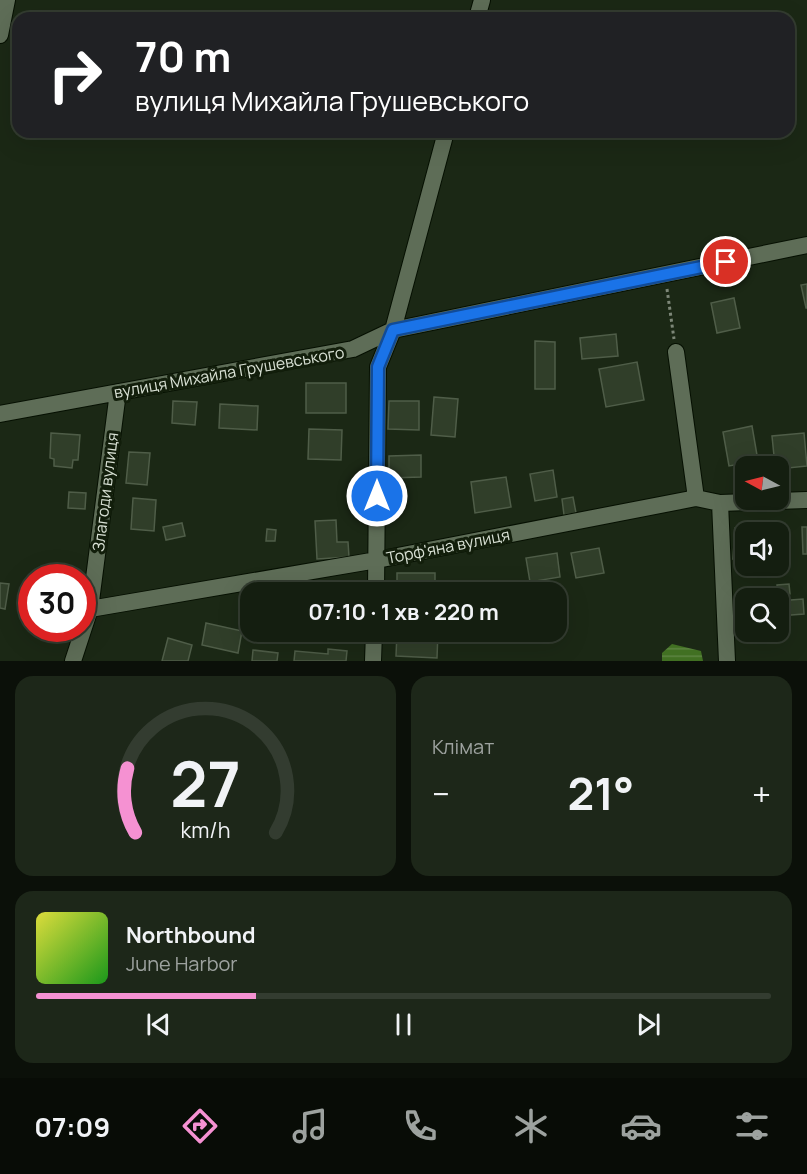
<!DOCTYPE html>
<html lang="uk">
<head>
<meta charset="utf-8">
<style>
  :root { --surface:#141e10; --page:#1d2719; --text:#f1f3f6; --muted:#9da29f; --line:#333c30; --accent:#f591d2 }
  body { margin:0; font-family:Manrope,sans-serif; background:var(--page); color:var(--text); height:100vh; display:flex; flex-direction:column; font-size:22px; white-space:nowrap }
  * { box-sizing:border-box; margin:0 }
  p { font-size:20px; color:var(--muted) }
  .icon { flex:none; width:33px; height:33px; fill:none; stroke:currentColor; stroke-width:2; stroke-linecap:round; stroke-linejoin:round }
  .map { position:relative; height:661px; overflow:hidden }
  .sheet { display:flex; flex-direction:column; gap:15px; padding:15px; background:#0b1009; flex:1 }
  .sheet>* { flex:none }
  .hud { position:absolute; left:12px; top:12px; width:783px; height:126px; border-radius:18px; box-shadow:0 6px 24px #0002,0 0 0 2px var(--line); background:#202124; color:#fff; overflow:hidden }
  .needle { width:39px; rotate:277deg }
  .tools { position:absolute; left:735px; top:456px; display:grid; gap:12px }
  .tools a { display:grid; place-items:center; width:54px; height:54px; border-radius:12px; background:var(--surface); box-shadow:0 6px 24px #0002,0 0 0 2px var(--line); font-size:30px }
  .speed { position:absolute; left:18px; top:564px; display:flex; gap:12px; font-size:30px; font-weight:700; text-align:center }
  .speed>* { display:grid; place-content:center; width:78px; height:78px; border-radius:50%; background:var(--surface); box-shadow:0 6px 24px #0002,0 0 0 2px var(--line); line-height:1 }
  .speed .limit { border:9px solid #d22; background:#fff; color:#111 }
  .pin { position:absolute; display:grid; place-items:center; width:51px; height:51px; color:#fff; margin:-26px; border:3px solid #fff; border-radius:50%; box-shadow:0 2px 6px #0007 }
  .me { position:absolute; width:66px; margin:-33px; rotate:0deg; stroke-linejoin:round; filter:drop-shadow(0 0 4px #0008) }
  .turn { display:flex; align-items:center; gap:21px; height:126px; padding:0 24px; font-size:27px }
  .turn .icon { width:78px; height:78px; stroke-width:2.5 }
  .turn b { display:block; font-size:42px; line-height:51px }
  .big { font-size:45px; font-weight:700; line-height:1.1 }
  .sheet .tile { flex:1; display:flex; flex-direction:column; justify-content:center; gap:9px; min-width:0; padding:0 21px; border-radius:18px; background:var(--page) }
  .sheet .dial { align-items:center; gap:0 }
  .dial svg { height:156px; overflow:visible; fill:none; stroke:var(--line); stroke-width:7; stroke-linecap:round; text-anchor:middle }
  .dial text { fill:var(--text); stroke:none }
  .song { display:flex; align-items:center; gap:18px }
  .cover { width:72px; height:72px; border-radius:9px; background:linear-gradient(135deg,hsl(60 70% 55%),hsl(120 70% 35%)) }
  .played { height:6px; border-radius:3px; background:linear-gradient(90deg,var(--accent) 30%,var(--line) 30%) }
  .keys { display:flex; justify-content:space-around; direction:ltr }
  .heat { display:flex; justify-content:space-between; align-items:center; font-size:33px; direction:ltr }
  .sheet .tiles { flex:1; display:grid; gap:15px; grid-template-columns:1fr 1fr }
  .tile:last-child { grid-column:span 2 }
  .trip { position:absolute; left:240px; top:582px; width:327px; height:60px; border-radius:18px; background:var(--surface); box-shadow:0 6px 24px #0002,0 0 0 2px var(--line); font-weight:700; line-height:60px; text-align:center }
  .tabs { display:flex; height:96px; justify-content:space-around; align-items:center; background:#080c06; color:var(--muted) }
  .tabs .icon { width:42px; height:42px }
  .tabs .selected { color:var(--accent) }
  .tabs b { font-size:27px; color:var(--text) }
  .map>svg:first-child { display:block }
  .water { fill:url(#water-rules) }
  .building { fill:#303e29; stroke:#4f5d48; stroke-width:1.5 }
  .lines { fill:none; stroke-linecap:round; stroke-linejoin:round }
  .street-casing { stroke:#061002; stroke-width:18 }
  .path { stroke:#7d8778; stroke-width:3; stroke-dasharray:3 3; stroke-linecap:butt }
  .street { stroke:#5e6d57; stroke-width:16 }
  .route-casing { stroke:#114b97; stroke-width:15 }
  .route { stroke:#1a73e8; stroke-width:10 }
  .labels { text-anchor:middle; stroke-width:6; stroke-linejoin:round; paint-order:stroke }
  .street-label { font-size:16px; fill:#d8e0d4; stroke:#121e0b }
</style>
</head>
<body>
<div class="map">
<svg width="807" height="661" viewBox="0 0 807 661">
  <defs>
    <pattern id="water-rules" width="6" height="5" patternUnits="userSpaceOnUse" patternTransform="scale(1.5)"><rect width="6" height="5" fill="#417022"/><path d="M0 2.5h6" fill="none" stroke="#5c8441"/></pattern>
  </defs>
  <rect width="100%" height="100%" fill="#1b2815"/>
  <!-- water -->
  <path class="water" d="M672,644L701,651L703,661H662V653Z"/>
  <!-- building -->
  <path class="building" d="M807,284V308H806L801,285Z
    M734,298L740,328L717,333L711,303Z
    M616,334L618,356L582,359L580,338Z
    M535,341L555,342V389H535Z
    M637,362L644,400L606,407L599,369Z
    M306,383H346V413H306Z
    M434,397L458,399L455,437L431,435Z
    M173,401L197,402L195,425L172,423Z
    M389,401H419V430L388,429Z
    M220,404L258,406L257,430L219,428Z
    M752,426L758,461L729,466L723,432Z
    M309,429L342,430L341,460L308,459Z
    M51,433L80,435L78,460H73L72,468L54,466V459L50,458Z
    M804,433L807,466L778,469V466H775L772,436Z
    M129,452L150,453L147,485L126,483Z
    M421,455V477L389,478V456Z
    M553,470L557,497L535,501L530,474Z
    M506,477L511,507L475,513L471,482Z
    M69,492L86,493L85,509L68,508Z
    M573,497L576,513L564,515L562,499Z
    M133,498L156,500L154,531L131,529Z
    M336,520L337,542H348L349,557L317,559L315,521Z
    M182,523L185,536L166,540L163,527Z
    M802,527H807V554H803Z
    M735,528L773,530V532H746V560L733,559Z
    M267,529L276,530L275,541H266Z
    M599,548L604,573L576,578L571,553Z
    M557,553L560,577L530,582L526,558Z
    M397,573H435V592H397Z
    M0,583L9,584L5,609L0,608Z
    M789,584L790,594L778,596L777,585Z
    M803,599L804,614L778,616V601Z
    M746,606V632H768V634H737V607Z
    M206,623L242,631L238,653L202,645Z
    M397,632H438L437,658L396,656Z
    M168,638L192,645L188,661H162Z
    M328,649L347,651L346,661H294L295,651L328,654Z
    M253,650L278,653L277,661H252Z"/>
  <g class="lines">
    <defs>
      <path id="street" d="M477,18L482,0
        M0,35L7,0
        M676,352L696,498
        M0,414L353,349L393,330L807,245
        M720,503L727,661
        M376,592L378,367L393,330L446,132
        M90,609L377,560L696,498L720,503L807,500
        M73,661L90,609L118,392
        M373,661L374,632"/>
    </defs>
    <!-- street casing -->
    <use href="#street" class="street-casing"/>
    <!-- path -->
    <path class="path" d="M667,289L674,339"/>
    <!-- street -->
    <use href="#street" class="street"/>
  </g>
  <g class="lines">
    <defs>
      <path id="route" d="M377,496L378,367L393,330L726,262"/>
    </defs>
    <!-- route casing -->
    <use href="#route" class="route-casing"/>
    <!-- route -->
    <use href="#route" class="route"/>
  </g>
  <g class="labels">
    <!-- street labels -->
    <g class="street-label">
      <text transform="translate(229 372) rotate(-10)" y="6">вулиця Михайла Грушевського</text>
      <text transform="translate(105 492) rotate(-83)" y="6">Злагоди вулиця</text>
      <text transform="translate(448 546) rotate(-11)" y="6">Торф'яна вулиця</text>
    </g>
  </g>
</svg>
<div class="tools">
<a><svg class="needle" viewBox="-14 -14 28 28"><path d="M0-13l5 13h-10z" fill="#e53935"/><path d="M0 13l5-13h-10z" fill="#9da29f"/></svg></a>
<a><svg class="icon" aria-label="sound" viewBox="0 0 24 24"><path d="M4 9h4l5-4v14l-5-4H4zM17 9q2 3 0 6"/></svg></a>
<a><svg class="icon" aria-label="search" viewBox="0 0 24 24"><circle cx="10" cy="10" r="6"/><path d="M15 15l6 6"/></svg></a>
</div>
<div class="speed"><div class="limit">30</div></div>
<div class="pin" style="left:726px;top:262px;background:#d93025"><svg class="icon" aria-label="arrive" viewBox="0 0 24 24"><path d="M6 21V4h12l-3 4 3 4H6"/></svg></div>
<svg class="me" style="left:377px;top:496px" viewBox="-20 -20 40 40"><circle r="17" fill="#1a73e8" stroke="#fff" stroke-width="3"/><path d="M0-11L8 9 0 5-8 9z" fill="#fff"/></svg>
<div class="trip">07:10 · 1 хв · 220 m</div>
<div class="hud">
<div class="turn"><svg class="icon" aria-label="right" viewBox="0 0 24 24"><path d="M7 20v-9h11M14 6l5 5-5 5"/></svg><div><b>70 m</b>вулиця Михайла Грушевського</div></div>
</div>
</div>
<section class="sheet">
<div class="tiles">
<div class="tile dial"><svg viewBox="0 0 100 80">
<path d="M14 69A42 42 0 1 1 86 69"/>
<path d="M14 69A42 42 0 0 1 10 36" stroke="#f591d2"/>
<text x="50" y="56" font-size="32" font-weight="700">27</text>
<text x="50" y="72" font-size="11">km/h</text>
</svg></div>
<div class="tile"><p>Клімат</p>
<div class="heat"><a>−</a><b class="big">21°</b><a>+</a></div>
</div>
<div class="tile">
<div class="song"><i class="cover"></i><div><b>Northbound</b><p>June Harbor</p></div></div>
<div class="played"></div>
<div class="keys"><svg class="icon" aria-label="previous" viewBox="0 0 24 24"><path d="M18 5L8 12l10 7zM5 5v14"/></svg><svg class="icon" aria-label="pause" viewBox="0 0 24 24"><path d="M8 5v14M16 5v14"/></svg><svg class="icon" aria-label="next" viewBox="0 0 24 24"><path d="M6 5l10 7-10 7zM19 5v14"/></svg></div>
</div>
</div>
</section>
<nav class="tabs">
<b>07:09</b>
<svg class="icon selected" aria-label="directions" viewBox="0 0 24 24"><path d="M12 3l9 9-9 9-9-9zM9 14v-3h6M13 9l2 2-2 2"/></svg>
<svg class="icon" aria-label="music" viewBox="0 0 24 24"><path d="M9 18V5l10-2v13"/><circle cx="6" cy="18" r="3"/><circle cx="16" cy="16" r="3"/></svg>
<svg class="icon" aria-label="phone" viewBox="0 0 24 24"><path d="M5 4h4l2 5-3 2q2 4 5 5l2-3 5 2v4C11 20 4 13 5 4z"/></svg>
<svg class="icon" aria-label="climate" viewBox="0 0 24 24"><path d="M12 3v18M4 7l16 10M4 17L20 7"/></svg>
<svg class="icon" aria-label="car" viewBox="0 0 24 24"><path d="M5 17H2v-5l4-1 3-4h7l3 4 3 1v5h-3M9 17h6M6 11h13"/><circle cx="7" cy="17" r="2"/><circle cx="17" cy="17" r="2"/></svg>
<svg class="icon" aria-label="filters" viewBox="0 0 24 24"><path d="M4 7h16M4 17h16"/><circle cx="9" cy="7" r="2"/><circle cx="15" cy="17" r="2"/></svg>
</nav>
</body>
</html>
